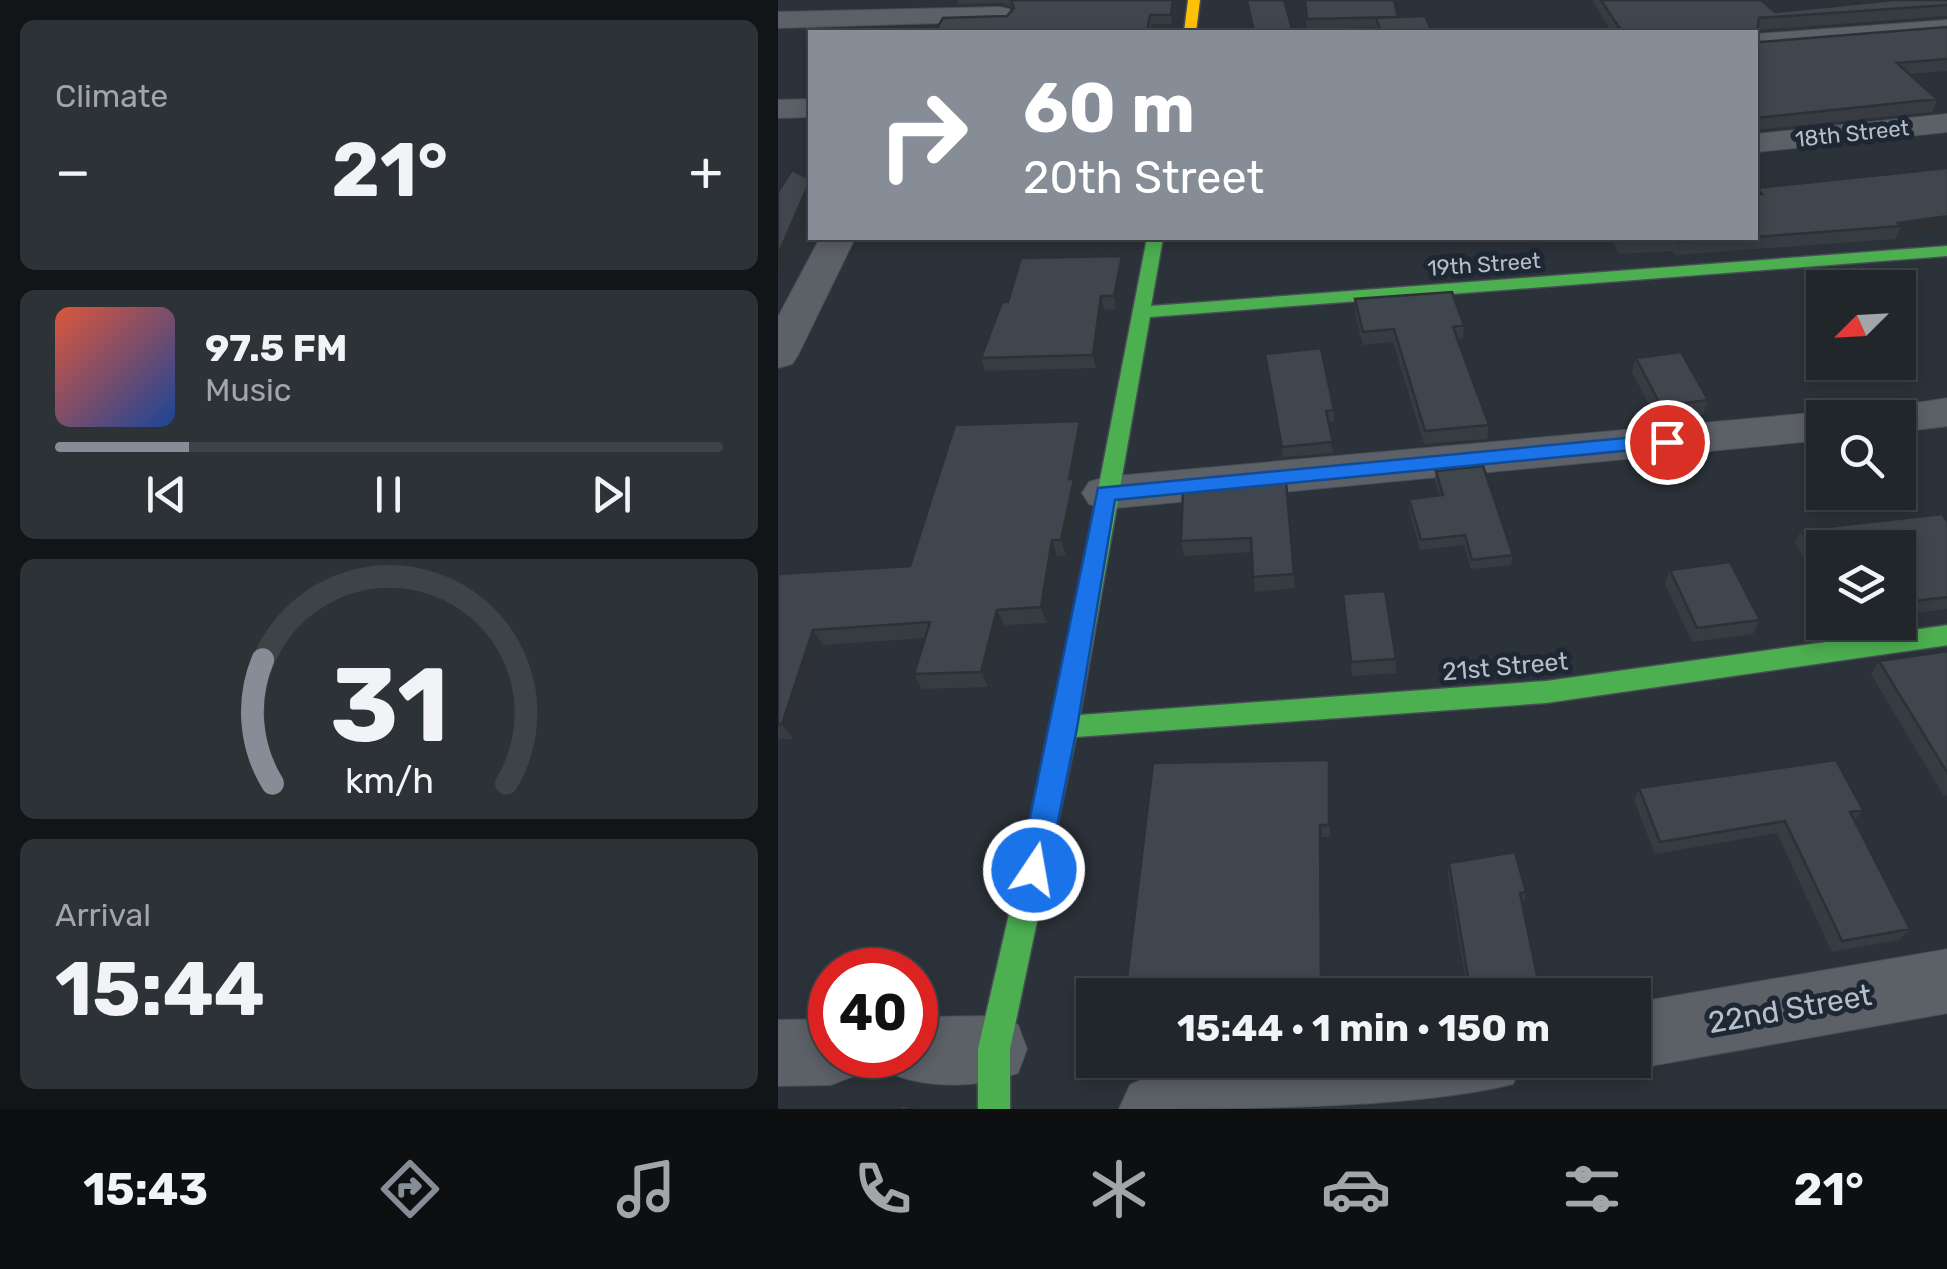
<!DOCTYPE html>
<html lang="en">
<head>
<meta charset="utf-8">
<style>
  :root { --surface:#21262b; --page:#2d3237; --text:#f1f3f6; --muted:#a2a5a9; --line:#3e4347; --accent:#868d97 }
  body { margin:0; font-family:Rubik,sans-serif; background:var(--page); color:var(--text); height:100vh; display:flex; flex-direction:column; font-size:38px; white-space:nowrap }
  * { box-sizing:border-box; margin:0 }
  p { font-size:32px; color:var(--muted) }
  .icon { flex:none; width:55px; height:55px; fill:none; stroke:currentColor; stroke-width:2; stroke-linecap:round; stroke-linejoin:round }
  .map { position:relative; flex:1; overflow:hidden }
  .panel { display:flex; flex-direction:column; gap:20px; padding:20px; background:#121518; width:778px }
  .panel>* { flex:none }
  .hud { position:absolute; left:30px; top:30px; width:950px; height:210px; border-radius:0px; box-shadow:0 5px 15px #0003,0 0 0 2px var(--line); background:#868d97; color:#fff; overflow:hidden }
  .needle { width:65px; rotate:246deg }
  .controls { position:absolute; left:1028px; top:270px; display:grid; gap:20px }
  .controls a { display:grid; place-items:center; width:110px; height:110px; border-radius:0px; background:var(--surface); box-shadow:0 5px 15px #0003,0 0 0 2px var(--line); font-size:50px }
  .speed { position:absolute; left:30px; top:948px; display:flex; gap:20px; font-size:50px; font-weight:700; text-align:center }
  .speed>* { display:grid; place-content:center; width:130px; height:130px; border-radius:50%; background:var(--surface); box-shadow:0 5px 15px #0003,0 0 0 2px var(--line); line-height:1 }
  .speed .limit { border:15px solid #d22; background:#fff; color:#111 }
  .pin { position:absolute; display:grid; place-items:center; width:85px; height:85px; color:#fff; margin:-42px; border:5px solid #fff; border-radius:50%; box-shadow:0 2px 10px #0007 }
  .me { position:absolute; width:110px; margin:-55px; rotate:12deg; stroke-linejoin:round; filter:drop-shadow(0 0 8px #0008) }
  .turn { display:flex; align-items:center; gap:35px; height:210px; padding:0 50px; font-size:45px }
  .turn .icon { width:130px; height:130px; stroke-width:2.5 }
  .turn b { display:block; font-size:70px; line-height:85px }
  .big { font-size:75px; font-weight:700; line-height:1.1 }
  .panel .tile { flex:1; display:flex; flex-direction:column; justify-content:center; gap:15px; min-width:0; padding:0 35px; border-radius:15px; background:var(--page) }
  .panel .dial { align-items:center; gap:0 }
  .dial svg { height:260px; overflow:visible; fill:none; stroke:var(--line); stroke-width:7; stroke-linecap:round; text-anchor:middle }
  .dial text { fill:var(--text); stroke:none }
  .song { display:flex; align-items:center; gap:30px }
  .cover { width:120px; height:120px; border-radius:15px; background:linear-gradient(135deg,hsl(10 70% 55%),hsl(220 70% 35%)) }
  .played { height:10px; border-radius:5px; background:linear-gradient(90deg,var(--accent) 20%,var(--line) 20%) }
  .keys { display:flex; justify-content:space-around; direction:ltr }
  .heat { display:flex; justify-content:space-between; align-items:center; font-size:55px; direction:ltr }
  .trip { position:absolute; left:298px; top:978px; width:575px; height:100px; border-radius:0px; background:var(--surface); box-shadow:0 5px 15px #0003,0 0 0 2px var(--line); font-weight:700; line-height:100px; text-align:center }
  .dock { display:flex; height:160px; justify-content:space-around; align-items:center; background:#0d0f11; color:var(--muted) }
  .dock .icon { width:70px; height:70px }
  .dock .current { color:var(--accent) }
  .dock b { font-size:45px; color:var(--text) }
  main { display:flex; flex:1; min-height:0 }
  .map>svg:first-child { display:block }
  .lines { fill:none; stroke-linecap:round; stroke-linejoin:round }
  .street-casing { stroke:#494e56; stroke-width:2 }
  .fast-casing { stroke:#494e56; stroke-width:3 }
  .slow-casing { stroke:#494e56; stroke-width:3 }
  .street { fill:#5c6067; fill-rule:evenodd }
  .fast { fill:#4caf50; fill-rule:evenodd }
  .slow { fill:#ffc107; fill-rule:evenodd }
  .wall { fill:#373c42 }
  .shaded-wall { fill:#2d3136 }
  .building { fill:#40464d; stroke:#2d3136; stroke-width:2.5 }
  .route { fill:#1a73e8; stroke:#114b97; stroke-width:2.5 }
  .labels { text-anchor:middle; stroke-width:10; stroke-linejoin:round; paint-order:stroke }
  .far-street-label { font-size:22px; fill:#b6bec9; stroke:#1e2834 }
  .street-label { font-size:25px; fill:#b6bec9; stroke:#1e2834 }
  .near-street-label { font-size:30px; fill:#b6bec9; stroke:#1e2834 }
</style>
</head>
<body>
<main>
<section class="panel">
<div class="tile"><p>Climate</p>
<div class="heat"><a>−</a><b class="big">21°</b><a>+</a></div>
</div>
<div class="tile">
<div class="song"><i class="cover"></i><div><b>97.5 FM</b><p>Music</p></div></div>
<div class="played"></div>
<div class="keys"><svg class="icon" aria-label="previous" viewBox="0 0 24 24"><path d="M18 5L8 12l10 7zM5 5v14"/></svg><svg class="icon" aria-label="pause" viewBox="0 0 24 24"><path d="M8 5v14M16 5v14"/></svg><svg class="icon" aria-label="next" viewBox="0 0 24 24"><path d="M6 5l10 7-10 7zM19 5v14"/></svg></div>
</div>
<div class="tile dial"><svg viewBox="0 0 100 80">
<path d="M14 69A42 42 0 1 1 86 69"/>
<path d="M14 69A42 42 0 0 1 11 31" stroke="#868d97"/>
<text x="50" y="56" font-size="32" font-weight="700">31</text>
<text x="50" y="72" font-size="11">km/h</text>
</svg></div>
<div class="tile"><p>Arrival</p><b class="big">15:44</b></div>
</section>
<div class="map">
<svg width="1170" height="1109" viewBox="0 0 1170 1109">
  <rect width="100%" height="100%" fill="#2c3239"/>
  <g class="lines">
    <defs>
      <path id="street" d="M222,7L231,9L235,15L231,21L0,28V12Z
        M1170,20V36L978,50V34Z
        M32,99V117L0,118V100Z
        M1170,114V132L978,152V134Z
        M42,238H77L20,355L14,364L0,368V317Z
        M1170,398V426L1120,432V418H1099L1105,408Z
        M1045,412L1061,418H1045V440L327,509L311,504L304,493L311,482L327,477Z
        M1170,949V1013L855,1069L833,1060H855V1003Z
        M216,1016L240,1025L249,1049L240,1073C202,1088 152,1089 114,1074L107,1055H138V1017Z
        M52,1019V1055H84L76,1076L52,1085L0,1086V1020Z
        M477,1060H745L735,1084C635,1109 453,1109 341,1109L352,1085L376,1074Z"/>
      <path id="fast" d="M369,238H385L373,306L1170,246V256L372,317L302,715L768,681L1170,625V645L768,703L298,737L232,1049V1109H200V1049L274,727Z"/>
      <path id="slow" d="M410,0H422L418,32H406Z"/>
    </defs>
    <!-- street casing -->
    <use href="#street" class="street-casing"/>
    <!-- fast casing -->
    <use href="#fast" class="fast-casing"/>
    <!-- slow casing -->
    <use href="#slow" class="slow-casing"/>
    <!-- street -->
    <use href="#street" class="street"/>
    <!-- fast -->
    <use href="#fast" class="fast"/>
    <!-- slow -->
    <use href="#slow" class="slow"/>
  </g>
  <!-- wall -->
  <path class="wall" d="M179,0H397L394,24H374L372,32H157L229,16L235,9L234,7L223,3L180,4Z
    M526,0L620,17L654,32H599L598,27L529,29Z
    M814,0H983L997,12L1105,1L1104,0H1170V16L979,30L978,38L982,42L1170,27V71L1131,74L1159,99L1154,112L978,130V32H834Z
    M1170,168V229L1119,235L1117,239L897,255L894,251L841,254L833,238H978V193L979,188Z
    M347,269L338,309L326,310L318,368L207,371L203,358L230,302Z
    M577,299L686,325L685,339H679L711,425L709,439L646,444L615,342L585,345L577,313Z
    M487,354L556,410V421H550L555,453L505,457Z
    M858,358L930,400L925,415L879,420L854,372Z
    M306,436L297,484L300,494L288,556H279L268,623L226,625L210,687L144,689L136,674L147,638L45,645L15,739H1L0,743V574L132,566Z
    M658,471L735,555L733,565L693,569L686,545L642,550L631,509V499L661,495L657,481Z
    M508,481L517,588L477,592L474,552L406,556L403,541Z
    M1170,522V609L1120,615V548H1045V591L1017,543L1023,530Z
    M892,570L982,620L975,634L914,642L887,584Z
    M565,594L618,659V673L574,676Z
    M1170,651V795L1166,796L1093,674L1101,661Z
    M552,773V837H543L544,995H347Z
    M861,788L1085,810L1076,821L1132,929L1121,940L1054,952L999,833L877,854L856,800Z
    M671,863L748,892L746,902H743L763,995H690L670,873Z"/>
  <!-- shaded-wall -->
  <path class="shaded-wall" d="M395,0H397L394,24L393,15Z
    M32,181V208L0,285V255Z
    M1170,216V229L1119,235L1123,226L1120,223Z
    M344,256L347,269L338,309L336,296Z
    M323,296L326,310L318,368L315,355Z
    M302,421L306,436L297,484L300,494L288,556L283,540L291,479Z
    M274,540L279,556L268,623L263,607Z
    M219,610L226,625L210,687L203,672Z
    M35,630L45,645L15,739L4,724Z"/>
  <!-- building -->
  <path class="building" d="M233,0H395L393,15H372L369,32H157L165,18L229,16L236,8Z
    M469,0H506L515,32H476Z
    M527,0H616L620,17L529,19Z
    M823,0H983L997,12L1115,0H1170V5L981,18L978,38L982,42L1170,27V59L1119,63L1159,99L978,118V32H844Z
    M647,16L654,32H603L598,18Z
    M1170,168V216L1120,223L1123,226L978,237V194H984L979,188Z
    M14,170L32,179V181L0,255V192Z
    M842,238H965L900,242L897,238L843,241Z
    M344,256L336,296H323L315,355L203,358L224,302H230L243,258Z
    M674,292L686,325L675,327L711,425L647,431L616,329L585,332L577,299Z
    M543,348L556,410L548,411L555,442L504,447L487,354Z
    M903,352L930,400L883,406L858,358Z
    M302,421L291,479H296L283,540H274L263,607L219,610L203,672L136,674L152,622L35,630L4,724L0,725V574L132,566L177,425Z
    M705,466L735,555L694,560L687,535L643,540L631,499L665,495L658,471Z
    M508,481L516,574L475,577L473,538L403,541L405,490Z
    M1164,514L1170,522V597L1120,603V548H1045V566L1023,530Z
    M952,562L982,620L919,628L892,570Z
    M607,591L618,659L573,662L565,594Z
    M1170,651V774L1101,661Z
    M551,760V825H542L543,995H347L375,763Z
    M1058,760L1085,810L1072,812L1132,929L1064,941L1007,821L882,842L861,788Z
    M737,852L748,892L742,893L763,995H693L671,863Z
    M123,1105L143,1109H122Z"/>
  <!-- route -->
  <path class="route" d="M889,434L896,437V446L337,500L299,728L270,870L266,880L256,884L245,880L241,870L320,488Z"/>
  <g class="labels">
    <!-- far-street labels -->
    <g class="far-street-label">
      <text transform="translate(1074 133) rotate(-6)" y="8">18th Street</text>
      <text transform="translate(706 264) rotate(-4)" y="8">19th Street</text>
    </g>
    <!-- street labels -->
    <g class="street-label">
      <text transform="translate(727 666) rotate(-5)" y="9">21st Street</text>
    </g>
    <!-- near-street labels -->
    <g class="near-street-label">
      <text transform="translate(1012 1009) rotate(-10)" y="10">22nd Street</text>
    </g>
  </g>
</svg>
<div class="controls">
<a><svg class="needle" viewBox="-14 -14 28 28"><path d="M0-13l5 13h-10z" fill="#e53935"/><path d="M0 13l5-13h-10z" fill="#a2a5a9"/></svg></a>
<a><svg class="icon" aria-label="search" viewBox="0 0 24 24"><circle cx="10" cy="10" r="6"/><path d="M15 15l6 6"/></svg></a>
<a><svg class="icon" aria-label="layers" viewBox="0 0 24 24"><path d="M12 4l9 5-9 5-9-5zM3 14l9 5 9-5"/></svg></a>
</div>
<div class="speed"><div class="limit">40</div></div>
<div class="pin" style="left:889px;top:442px;background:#d93025"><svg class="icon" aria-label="arrive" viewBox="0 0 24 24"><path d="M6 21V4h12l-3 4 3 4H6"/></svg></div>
<svg class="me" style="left:256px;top:870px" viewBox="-20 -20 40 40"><circle r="17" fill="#1a73e8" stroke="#fff" stroke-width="3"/><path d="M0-11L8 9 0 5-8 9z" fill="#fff"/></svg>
<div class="trip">15:44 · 1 min · 150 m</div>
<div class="hud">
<div class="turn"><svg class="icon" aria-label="right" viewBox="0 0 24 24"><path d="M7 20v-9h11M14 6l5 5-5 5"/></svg><div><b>60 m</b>20th Street</div></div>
</div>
</div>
</main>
<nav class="dock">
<b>15:43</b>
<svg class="icon current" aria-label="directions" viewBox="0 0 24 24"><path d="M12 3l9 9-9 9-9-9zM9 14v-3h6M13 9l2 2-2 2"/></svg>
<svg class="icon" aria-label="music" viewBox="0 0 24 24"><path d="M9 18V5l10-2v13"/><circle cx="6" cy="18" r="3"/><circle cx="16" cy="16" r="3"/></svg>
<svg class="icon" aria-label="phone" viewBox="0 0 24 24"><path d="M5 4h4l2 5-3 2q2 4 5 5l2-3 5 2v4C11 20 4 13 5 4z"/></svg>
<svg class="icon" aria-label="climate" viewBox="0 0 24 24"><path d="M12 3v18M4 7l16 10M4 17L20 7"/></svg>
<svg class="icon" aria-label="car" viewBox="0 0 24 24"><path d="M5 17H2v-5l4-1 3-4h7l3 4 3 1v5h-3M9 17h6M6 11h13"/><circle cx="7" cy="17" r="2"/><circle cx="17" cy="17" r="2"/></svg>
<svg class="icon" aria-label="filters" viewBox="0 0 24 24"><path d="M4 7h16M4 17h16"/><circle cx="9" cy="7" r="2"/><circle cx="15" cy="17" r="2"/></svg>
<b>21°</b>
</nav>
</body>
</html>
